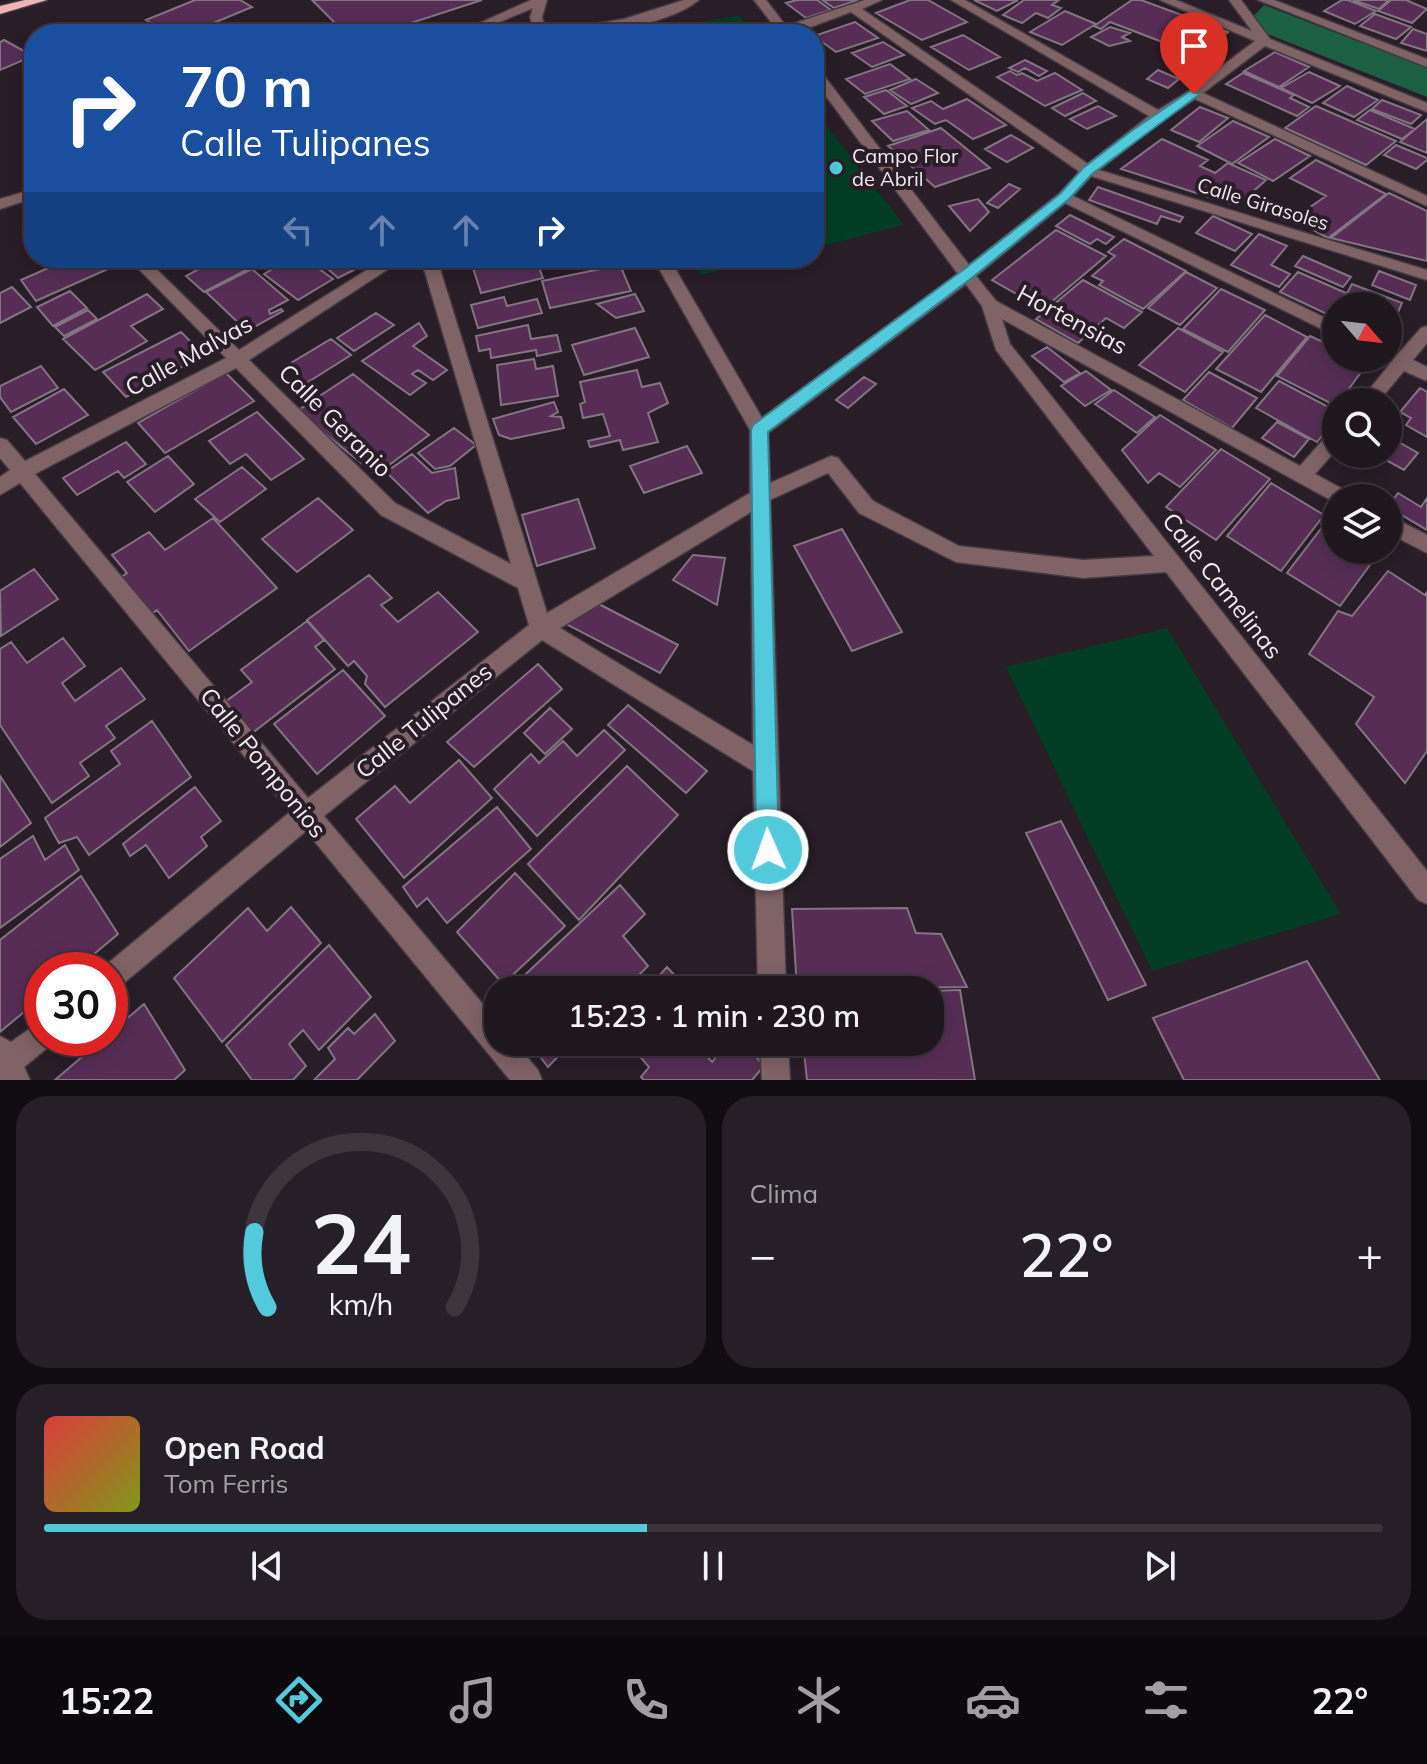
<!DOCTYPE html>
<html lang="es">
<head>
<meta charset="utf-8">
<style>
  :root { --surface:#1f161e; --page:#271f27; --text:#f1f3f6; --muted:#a19fa4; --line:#3c353c; --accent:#53cadc }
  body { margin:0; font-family:Mulish,sans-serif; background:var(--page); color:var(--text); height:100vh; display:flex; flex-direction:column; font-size:30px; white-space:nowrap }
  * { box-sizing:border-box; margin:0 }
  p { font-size:26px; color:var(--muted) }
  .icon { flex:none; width:44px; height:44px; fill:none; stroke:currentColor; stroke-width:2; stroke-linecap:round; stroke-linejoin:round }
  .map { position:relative; height:1080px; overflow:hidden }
  .panel { display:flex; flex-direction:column; gap:16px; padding:16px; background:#110c10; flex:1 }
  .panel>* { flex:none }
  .banner { position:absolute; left:24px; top:24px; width:800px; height:244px; border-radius:32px; box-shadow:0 4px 20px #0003,0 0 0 2px var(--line); background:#1a4fa0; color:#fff; overflow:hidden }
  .needle { width:52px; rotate:118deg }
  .buttons { position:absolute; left:1322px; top:292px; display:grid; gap:16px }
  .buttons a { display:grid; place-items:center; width:80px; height:80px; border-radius:50%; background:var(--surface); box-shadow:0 4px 20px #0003,0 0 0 2px var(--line); font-size:40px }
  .speed { position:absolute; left:24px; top:952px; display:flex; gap:16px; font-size:40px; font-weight:700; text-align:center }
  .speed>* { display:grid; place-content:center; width:104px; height:104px; border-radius:50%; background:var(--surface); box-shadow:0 4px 20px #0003,0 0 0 2px var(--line); line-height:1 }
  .speed .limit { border:12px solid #d22; background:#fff; color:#111 }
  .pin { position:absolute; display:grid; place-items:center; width:68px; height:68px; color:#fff; margin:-82px -34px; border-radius:50% 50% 50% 0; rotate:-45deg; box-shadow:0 0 8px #0007 }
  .pin .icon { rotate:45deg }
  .me { position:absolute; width:88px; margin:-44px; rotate:358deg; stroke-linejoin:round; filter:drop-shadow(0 0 6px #0008) }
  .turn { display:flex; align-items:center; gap:28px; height:168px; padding:0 24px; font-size:36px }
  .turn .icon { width:104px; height:104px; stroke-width:2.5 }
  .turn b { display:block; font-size:56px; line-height:68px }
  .lanes { display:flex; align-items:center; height:76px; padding:0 24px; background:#0003; justify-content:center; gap:40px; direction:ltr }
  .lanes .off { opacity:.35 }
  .big { font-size:60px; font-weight:600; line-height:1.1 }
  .panel .widget { flex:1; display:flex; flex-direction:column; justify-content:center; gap:12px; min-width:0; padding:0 28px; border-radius:32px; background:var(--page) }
  .panel .dial { align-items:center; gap:0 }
  .dial svg { height:208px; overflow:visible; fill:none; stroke:var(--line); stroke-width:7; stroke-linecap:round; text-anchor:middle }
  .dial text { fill:var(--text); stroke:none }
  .song { display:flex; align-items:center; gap:24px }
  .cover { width:96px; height:96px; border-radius:12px; background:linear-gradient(135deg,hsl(0 70% 55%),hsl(70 70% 35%)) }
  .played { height:8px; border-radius:4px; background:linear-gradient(90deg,var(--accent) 45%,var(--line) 45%) }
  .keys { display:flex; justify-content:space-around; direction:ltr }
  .heat { display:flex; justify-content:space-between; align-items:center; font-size:44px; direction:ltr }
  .panel .tiles { flex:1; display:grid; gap:16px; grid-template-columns:1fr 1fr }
  .widget:last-child { grid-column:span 2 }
  .trip { position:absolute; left:484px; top:976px; width:460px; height:80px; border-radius:32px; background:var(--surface); box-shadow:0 4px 20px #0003,0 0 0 2px var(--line); font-weight:600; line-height:80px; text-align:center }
  .tab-bar { display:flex; height:128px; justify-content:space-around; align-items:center; background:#0c090c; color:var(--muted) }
  .tab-bar .icon { width:56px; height:56px }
  .tab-bar .selected { color:var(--accent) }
  .tab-bar b { font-size:36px; color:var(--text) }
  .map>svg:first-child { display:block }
  .green { fill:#003d25 }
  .forest { fill:#1b6042 }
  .building { fill:#572d56; stroke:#837482; stroke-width:2 }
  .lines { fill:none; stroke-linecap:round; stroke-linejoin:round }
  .minor-casing { stroke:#453a44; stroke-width:3 }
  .trunk-casing { stroke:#453a44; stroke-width:3 }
  .minor { fill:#806365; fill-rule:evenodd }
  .trunk { fill:#f0b4b7; fill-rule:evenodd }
  .route { fill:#53cadc; stroke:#36838f; stroke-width:2 }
  .poi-dot { fill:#53cadc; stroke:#291d28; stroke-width:3 }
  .labels { text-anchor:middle; stroke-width:8; stroke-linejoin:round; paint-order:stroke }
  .far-poi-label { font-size:20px; fill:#f2eaf1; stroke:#291d28; text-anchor:start }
  .far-street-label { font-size:20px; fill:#f2eaf1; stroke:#291d28 }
  .street-label { font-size:24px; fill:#f2eaf1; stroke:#291d28 }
</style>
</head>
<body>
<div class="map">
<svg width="1427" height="1080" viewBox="0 0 1427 1080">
  <rect width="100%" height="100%" fill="#291d28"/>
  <!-- green -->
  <path class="green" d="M739,15L754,34H635Z
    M814,110L904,225L814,248Z
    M691,258H771L701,275Z
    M1167,628L1341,914L1152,971L1006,667Z"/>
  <!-- forest -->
  <path class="forest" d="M1264,5L1427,68V97L1245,25Z"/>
  <!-- building -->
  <path class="building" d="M195,0H240L252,7L187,34H169L146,20Z
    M312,0H482L377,34H346Z
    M797,0H817L831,10L806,18L786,3Z
    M822,0H858L834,8Z
    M910,0H928L967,22L922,40L876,13Z
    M974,0H1018L997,11Z
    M1024,0H1059L1052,5L1061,8L1048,18L1036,13L1022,23L1003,15Z
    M1132,0H1141L1228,32L1208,47L1184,38L1173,46L1110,22L1101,29L1094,26Z
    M1342,0H1348L1376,11L1355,24L1324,11Z
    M1353,0H1389L1379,9Z
    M1391,0H1406L1427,9L1412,23L1378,11Z
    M1065,11L1096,24L1062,45L1030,32Z
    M1375,14L1411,27L1396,39L1360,26Z
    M855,22L878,38L836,52L814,36Z
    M1110,27L1130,33L1122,37L1130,41L1109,46L1091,37Z
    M1413,29L1427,34V51L1401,43Z
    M963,35L1000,57L969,70L931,47Z
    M4,40L33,56L0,70V42Z
    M883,42L904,55L872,67L852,53Z
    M1275,52L1309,67L1279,87L1244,71Z
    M1025,60L1047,71L1039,76L1025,68L1018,72L1009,68Z
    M890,64L910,79L865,94L846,79Z
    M1158,70L1179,79L1168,88L1147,79Z
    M1010,71L1017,75L1022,73L1037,81L1055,73L1082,90L1045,106L997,77Z
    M1309,72L1340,86L1312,103L1281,88Z
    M1243,73L1294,95L1290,98L1309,107L1297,116L1226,84Z
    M916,79L938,93L911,104L890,90Z
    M1347,86L1378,100L1354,117L1323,103Z
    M886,90L907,106L884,114L864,97Z
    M1083,93L1096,101L1065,116L1052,108Z
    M967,99L1006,125L973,139L946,120L935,124L912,108L931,101L943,109Z
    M1382,100L1421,115L1411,124L1372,109Z
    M1098,106L1116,116L1087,129L1070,119Z
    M1316,106L1396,141L1366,165L1285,128Z
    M1200,107L1228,118L1199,142L1171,130Z
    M1370,110L1415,129L1402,139L1357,120Z
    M907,111L929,130L893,141L872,121Z
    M1427,119V153L1400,142Z
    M1233,121L1269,137L1232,164L1197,146Z
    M941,128L990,168L935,187L888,146Z
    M1011,135L1033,148L1007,162L985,149Z
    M1162,139L1208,160L1200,166L1215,173L1228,163L1266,180L1237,206L1121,169Z
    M1275,139L1310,156L1273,181L1238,163Z
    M1396,145L1427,158V160L1416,169L1384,155Z
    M1316,160L1386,194L1328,238L1293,219L1326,196L1290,178Z
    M1009,184L1020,189L998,208L987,203Z
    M1098,187L1183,217L1180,222L1161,216L1157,224L1089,200Z
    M1389,193L1427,211V261L1331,238Z
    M978,199L989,212L970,231L949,206Z
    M1070,215L1114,237L1106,244L1097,239L1090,244L1056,226Z
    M1213,216L1252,234L1235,251L1196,233Z
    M1056,230L1106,256L1043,309L992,280Z
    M1259,234L1287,246L1271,265L1290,274L1279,287L1231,265Z
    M1124,239L1186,271L1143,309L1099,285L1103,281L1092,276L1115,256L1108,252Z
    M1303,256L1351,277L1343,287L1295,266Z
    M71,258H102L110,268L36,301L21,280Z
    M238,258L250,268L204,292L186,276L199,269L189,258Z
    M292,258H304L333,279L298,300L264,274Z
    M322,258H377L338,278L318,260Z
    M517,258H535L543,278L481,293L473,268Z
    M548,258H604L550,267Z
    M620,265L631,291L550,308L542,281Z
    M252,269L288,300L269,310L270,314L281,309L283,311L247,331L206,292Z
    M1379,271L1416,285L1410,300L1372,285Z
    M1186,272L1217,288L1180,325L1148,308Z
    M1298,272L1346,293L1329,315L1280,292Z
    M1083,280L1142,312L1124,328L1106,318L1078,343L1036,319Z
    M1352,284L1402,303L1394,322L1388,319V306H1340Z
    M12,287L31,307L0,323V293Z
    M1221,289L1265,310L1228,352L1183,329Z
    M70,291L87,308L53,326L37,307Z
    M147,294L163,309L131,326L147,341L95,370L63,339Z
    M635,294L644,311L616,318L597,304Z
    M504,297L507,306L537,299L542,313L478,328L471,305Z
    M88,310L97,319L64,336L55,327Z
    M376,313L394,325L354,351L337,338Z
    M1265,315L1307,337L1261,392L1216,369Z
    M419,323L427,336L413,346L447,370L433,380L418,370L412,374L426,383L410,395L362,361Z
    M528,325L531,339L557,335L561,351L537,356L536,350L491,358L490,349L479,351L476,336Z
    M635,328L649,357L584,375L572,345Z
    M1178,328L1223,352L1185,392L1139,365Z
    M181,332L204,355L126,397L103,372Z
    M1310,336L1336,348V358H1357L1368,363L1336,406L1277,376Z
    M331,339L351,355L305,384L286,366Z
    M1047,347L1080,373L1064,382L1032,356Z
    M534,359L536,369L553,366L558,396L501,405L497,365Z
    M41,366L58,388L11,412L0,397V386Z
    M637,370L642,387L660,383L668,403L648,413L658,442L623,450L620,440L590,447L588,441L610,436L603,414L583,418L580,404L585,402L580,382Z
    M1086,371L1111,390L1085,406L1061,386Z
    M1209,372L1257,398L1232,428L1183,400Z
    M226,373L254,401L165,453L138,423Z
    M353,374L429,435L376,475L297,411Z
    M864,377L876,384L848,408L836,400Z
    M1279,381L1336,411V418L1317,442L1256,408Z
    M1420,388L1427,392V437L1406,425L1411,418L1400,412Z
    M64,389L88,415L36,444L13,417Z
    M1114,390L1155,417L1137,433L1095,404Z
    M554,402L558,412L551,416L561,417L564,428L511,439L499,435L493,419Z
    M257,412L304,459L271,480L246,454L230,464L209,441Z
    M1160,415L1216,450L1180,487L1159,473L1148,483L1122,450Z
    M1277,422L1309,439L1294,457L1262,438Z
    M454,428L476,445L450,466L435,469L418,453Z
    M1388,436L1418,453L1404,470L1375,454H1388Z
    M126,442L146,464L124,478L118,471L77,495L63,478Z
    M687,446L702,473L644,493L630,466Z
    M1221,449L1270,479L1216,540L1166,507Z
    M412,454L432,473L455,468L459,498L446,501L428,513L386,472Z
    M168,456L194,484L155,512L127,482Z
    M242,467L266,489L220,522L195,499Z
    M1271,483L1324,515L1281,571L1227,536Z
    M1398,493L1421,507L1427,498V530L1388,507Z
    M318,498L353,530L297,572L262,539Z
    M578,499L595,548L537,566L522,515Z
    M213,518L277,588L189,651L157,610L150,615L120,578L127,573L112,555L149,532L165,550Z
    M1323,526L1336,534V550H1362L1375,558L1340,606L1287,573Z
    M842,529L902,632L852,651L794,546Z
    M693,555L725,558L717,605L673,580Z
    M34,569L58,599L1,636L0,591Z
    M1388,571L1425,595L1427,592V751L1405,783L1356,724L1374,697L1309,654L1338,611L1352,616Z
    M369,575L392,598L381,605L398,622L438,592L478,632L385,707L365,684L367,676L354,661L348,666L307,620Z
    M595,602L678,645L660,673L564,623Z
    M307,621L324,640L315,647L335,669L251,734L225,702L252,682L241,670Z
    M63,638L85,666L62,683L75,701L121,668L145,699L106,726L115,738L80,763L89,776L52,803L0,725V649L11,642L27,663Z
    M538,664L562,689L474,767L447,742Z
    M343,670L385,716L317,774L274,724Z
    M628,705L707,771L686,793L608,725Z
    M550,708L572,729L545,754L524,733Z
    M152,721L191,777L89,855L77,837L59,843L45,818L120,764L111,751Z
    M604,730L625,750L537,836L494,789L531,754L539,763L563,741L577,756Z
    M459,760L492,798L404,878L356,819L395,786L410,803Z
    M627,766L678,815L579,920L528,864Z
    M0,776L31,823L0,847Z
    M195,787L221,821L201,837L207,846L169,878L146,845L130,856L123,844Z
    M497,807L531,849L447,923L427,898L417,907L403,887Z
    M1061,821L1146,985L1108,1000L1026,833Z
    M33,836L45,860L65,845L79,870L0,928V859Z
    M515,873L565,926L503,984L457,932Z
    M81,876L118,934L75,970H42V997L0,1032V940Z
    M620,885L645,914L623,936L648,966L624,990H509Z
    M291,907L321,943L222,1042L174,978L248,908L267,931Z
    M907,908L916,933L941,934L967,987L797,989L792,909Z
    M329,945L371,997L319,1050L303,1030L289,1044L306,1066L293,1080H252L226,1045Z
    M1307,961L1380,1080H1184L1153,1018Z
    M667,967L688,990H646Z
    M960,990L975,1080H807L803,1042H930V991Z
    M144,1004L185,1070L174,1080H55L104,1038H110V1033Z
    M375,1014L395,1041L357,1080H314L335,1059L328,1048L348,1028L354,1034Z
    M544,1042H572L548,1067L535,1050Z
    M627,1042H694L712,1062L729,1042H744L764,1066L752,1080H644L641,1077L649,1067Z"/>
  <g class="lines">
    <defs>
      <path id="minor" d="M531,0H547L542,17L546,32L624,19L684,0H699C662,30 581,34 535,34L530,17L533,8L471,34H455Z
        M754,0H766L786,26L865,0H882L862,9L1088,164L1149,116L951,0H965L1158,110L1189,91L1255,41L1160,0H1176L1252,31L1229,0H1241L1270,39L1427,103V112L1265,46L1203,93L1427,196V206L1195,99L1163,119L1099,170L1427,270V280L1091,176L1073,196L1336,323V336L1065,203L976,276L996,301L1300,466L1329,433L1336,431V450L1315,474L1350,493L1353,498H1336V503L1002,319L1010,344L1427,871V904L1418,900L1166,572L1083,578L956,562L859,513L828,473L770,500L786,990H758L753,771L542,640L324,816L498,1022V1042H514L538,1070L542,1080H510L306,831L119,987L110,991V970L101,969L290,812L20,483L0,495V477L10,470L0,458V438L7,440L25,461L226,358L128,258H145L239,350L386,258H405L249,360L395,503L511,564L424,269V258H440V269L547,613L750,493V430L653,258H669L762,418L958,274L814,80V67L818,68L969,265L1059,194L1080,172L851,12L792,34H780ZM966,284L982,306L996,350L1154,556L1083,560L959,546L873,501L838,458L831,456L770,483L768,433ZM236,368L381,515L518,588L529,625L308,798L35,474ZM751,512L753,745L560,628Z
        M1258,0H1274L1427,59V67Z
        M34,189V198L0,209V199Z
        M1427,326V343L1413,360L1427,367V381L1404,371L1378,402H1359L1390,364L1381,358H1388V349L1399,353L1421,328Z
        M1388,515L1427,535V553L1388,533Z
        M42,1020V1038H54L52,1044L24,1067L30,1080H0V1036L11,1042Z
        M760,1042H788L790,1080H762Z"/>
      <path id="trunk" d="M25,0H47L0,14V6Z"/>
    </defs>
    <!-- minor casing -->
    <use href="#minor" class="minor-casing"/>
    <!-- trunk casing -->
    <use href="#trunk" class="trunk-casing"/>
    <!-- minor -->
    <use href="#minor" class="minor"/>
    <!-- trunk -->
    <use href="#trunk" class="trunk"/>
  </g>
  <!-- route -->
  <path class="route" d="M1190,91L1200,94L1092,174L1069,199L973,277L768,432L779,850L776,858L768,861L760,858L756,850L751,430L753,425L963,270L1060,194L1083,168L1130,132Z"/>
  <!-- markers -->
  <circle class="poi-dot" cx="836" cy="168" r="8"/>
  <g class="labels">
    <!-- far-poi labels -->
    <g class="far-poi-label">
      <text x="852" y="163">Campo Flor<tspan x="852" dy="23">de Abril</tspan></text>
    </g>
    <!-- far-street labels -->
    <g class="far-street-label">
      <text transform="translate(1263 204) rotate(17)" y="7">Calle Girasoles</text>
    </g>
    <!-- street labels -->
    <g class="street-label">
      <text transform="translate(1072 320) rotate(28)" y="8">Hortensias</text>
      <text transform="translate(189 356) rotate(-29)" y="8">Calle Malvas</text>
      <text transform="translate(335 421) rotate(45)" y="8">Calle Geranio</text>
      <text transform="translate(1222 586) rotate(52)" y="8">Calle Camelinas</text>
      <text transform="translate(424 721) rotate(-39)" y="8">Calle Tulipanes</text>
      <text transform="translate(263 763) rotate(51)" y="8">Calle Pomponios</text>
    </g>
  </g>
</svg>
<div class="buttons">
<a><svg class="needle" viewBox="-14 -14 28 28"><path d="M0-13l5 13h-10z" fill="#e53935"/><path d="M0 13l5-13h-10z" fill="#a19fa4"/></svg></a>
<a><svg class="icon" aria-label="search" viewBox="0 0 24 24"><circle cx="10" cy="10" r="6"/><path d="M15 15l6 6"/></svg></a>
<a><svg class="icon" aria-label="layers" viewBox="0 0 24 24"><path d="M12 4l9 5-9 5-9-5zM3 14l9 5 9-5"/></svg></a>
</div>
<div class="speed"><div class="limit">30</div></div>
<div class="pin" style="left:1194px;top:94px;background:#d93025"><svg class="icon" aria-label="arrive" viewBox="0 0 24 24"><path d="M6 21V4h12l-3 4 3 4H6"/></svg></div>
<svg class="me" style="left:768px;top:850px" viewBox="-20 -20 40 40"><circle r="17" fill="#53cadc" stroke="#fff" stroke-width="3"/><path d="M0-11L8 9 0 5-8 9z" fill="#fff"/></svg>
<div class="trip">15:23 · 1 min · 230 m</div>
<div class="banner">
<div class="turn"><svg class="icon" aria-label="right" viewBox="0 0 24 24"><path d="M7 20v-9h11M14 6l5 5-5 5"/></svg><div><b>70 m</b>Calle Tulipanes</div></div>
<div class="lanes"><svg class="icon off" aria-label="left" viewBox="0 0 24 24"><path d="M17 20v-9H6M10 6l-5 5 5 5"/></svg><svg class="icon off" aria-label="ahead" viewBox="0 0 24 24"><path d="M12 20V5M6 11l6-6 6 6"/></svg><svg class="icon off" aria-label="ahead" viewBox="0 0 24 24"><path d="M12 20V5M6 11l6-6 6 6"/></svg><svg class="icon" aria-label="right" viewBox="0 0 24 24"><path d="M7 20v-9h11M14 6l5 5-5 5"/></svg></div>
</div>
</div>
<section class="panel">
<div class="tiles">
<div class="widget dial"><svg viewBox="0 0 100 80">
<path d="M14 69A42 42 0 1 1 86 69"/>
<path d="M14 69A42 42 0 0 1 9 40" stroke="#53cadc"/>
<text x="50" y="56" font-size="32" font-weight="700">24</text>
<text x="50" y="72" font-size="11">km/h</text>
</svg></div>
<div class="widget"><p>Clima</p>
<div class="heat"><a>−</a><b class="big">22°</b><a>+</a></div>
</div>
<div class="widget">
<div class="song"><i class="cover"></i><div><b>Open Road</b><p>Tom Ferris</p></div></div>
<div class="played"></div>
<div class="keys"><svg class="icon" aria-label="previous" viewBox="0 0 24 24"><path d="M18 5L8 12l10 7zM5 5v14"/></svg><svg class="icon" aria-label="pause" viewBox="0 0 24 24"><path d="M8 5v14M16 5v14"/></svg><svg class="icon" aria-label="next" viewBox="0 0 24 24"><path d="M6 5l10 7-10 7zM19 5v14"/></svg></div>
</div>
</div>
</section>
<nav class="tab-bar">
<b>15:22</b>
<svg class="icon selected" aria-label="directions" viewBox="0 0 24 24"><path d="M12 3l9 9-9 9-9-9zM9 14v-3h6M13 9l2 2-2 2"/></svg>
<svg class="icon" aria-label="music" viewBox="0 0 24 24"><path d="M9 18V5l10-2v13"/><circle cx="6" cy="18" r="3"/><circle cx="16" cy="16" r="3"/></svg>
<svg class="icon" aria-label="phone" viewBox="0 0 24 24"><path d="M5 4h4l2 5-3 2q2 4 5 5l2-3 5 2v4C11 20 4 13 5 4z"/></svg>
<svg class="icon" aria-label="climate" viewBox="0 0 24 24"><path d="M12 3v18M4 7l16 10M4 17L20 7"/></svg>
<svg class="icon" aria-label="car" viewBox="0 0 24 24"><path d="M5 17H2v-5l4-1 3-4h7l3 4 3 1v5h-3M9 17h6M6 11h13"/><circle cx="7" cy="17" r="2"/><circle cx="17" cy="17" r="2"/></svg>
<svg class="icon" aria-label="filters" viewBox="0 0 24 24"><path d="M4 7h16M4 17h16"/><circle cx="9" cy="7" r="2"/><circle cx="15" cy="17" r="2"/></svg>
<b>22°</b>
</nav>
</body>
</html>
